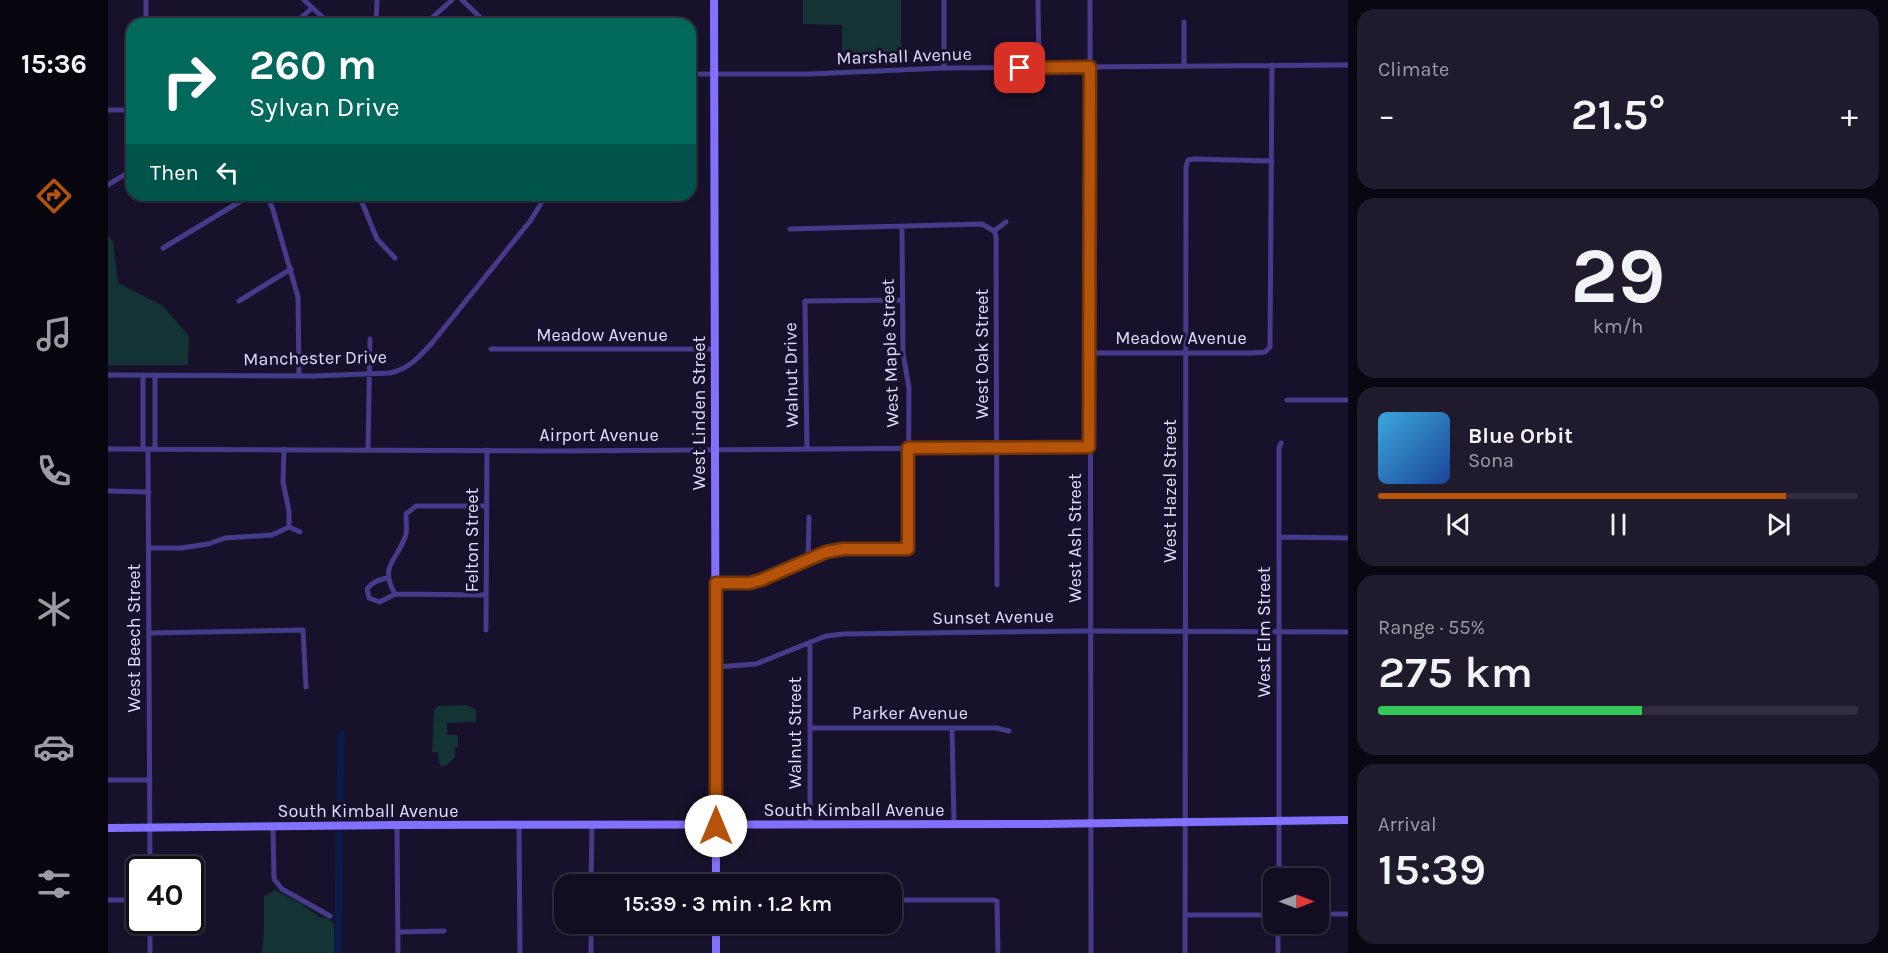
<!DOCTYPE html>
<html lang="en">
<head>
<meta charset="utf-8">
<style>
  :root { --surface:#120d20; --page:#1f1b2d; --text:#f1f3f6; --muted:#9c9ca5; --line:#312d3e; --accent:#b45309 }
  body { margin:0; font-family:Karla,sans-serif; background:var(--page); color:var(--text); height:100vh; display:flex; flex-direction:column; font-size:22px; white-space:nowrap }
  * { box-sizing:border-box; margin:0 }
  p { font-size:20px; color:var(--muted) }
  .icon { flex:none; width:33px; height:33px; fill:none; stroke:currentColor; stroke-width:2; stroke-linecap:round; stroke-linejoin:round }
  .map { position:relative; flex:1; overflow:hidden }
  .side { display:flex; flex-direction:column; gap:9px; padding:9px; background:#0a0712; width:540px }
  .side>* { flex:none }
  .top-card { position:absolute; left:18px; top:18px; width:570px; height:183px; border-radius:18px; box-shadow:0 2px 4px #0004,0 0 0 2px var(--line); background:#00695c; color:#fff; overflow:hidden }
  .needle { width:39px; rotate:90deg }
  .fabs { position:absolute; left:1155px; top:868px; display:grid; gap:12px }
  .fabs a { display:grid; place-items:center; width:66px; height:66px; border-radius:12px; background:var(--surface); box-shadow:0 2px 4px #0004,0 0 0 2px var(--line); font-size:30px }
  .speed { position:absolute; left:18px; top:856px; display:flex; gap:12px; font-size:30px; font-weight:700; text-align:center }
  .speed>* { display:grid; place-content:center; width:78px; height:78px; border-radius:50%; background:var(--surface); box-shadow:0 2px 4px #0004,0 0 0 2px var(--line); line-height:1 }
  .speed .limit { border:3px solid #111; border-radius:9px; background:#fff; color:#111 }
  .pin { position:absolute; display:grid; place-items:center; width:51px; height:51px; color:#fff; margin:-26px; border-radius:12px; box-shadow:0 3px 9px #0006 }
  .me { position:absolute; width:66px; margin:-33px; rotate:0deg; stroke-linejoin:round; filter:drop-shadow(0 0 4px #0008) }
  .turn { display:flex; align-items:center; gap:21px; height:126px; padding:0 24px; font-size:27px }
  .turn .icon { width:78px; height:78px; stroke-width:2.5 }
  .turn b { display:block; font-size:42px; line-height:51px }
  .then { display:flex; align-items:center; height:57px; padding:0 24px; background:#0003; gap:12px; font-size:22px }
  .big { font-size:45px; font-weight:600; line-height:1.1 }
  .side .card { flex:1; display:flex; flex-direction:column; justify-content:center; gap:9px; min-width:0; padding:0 21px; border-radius:18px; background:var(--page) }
  .side .dial { align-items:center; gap:0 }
  .dial b { font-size:78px; line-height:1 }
  .song { display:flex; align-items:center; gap:18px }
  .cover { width:72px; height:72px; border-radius:9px; background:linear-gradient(135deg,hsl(200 70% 55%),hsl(220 70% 35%)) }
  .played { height:6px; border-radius:3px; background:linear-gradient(90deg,var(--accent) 85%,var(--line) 85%) }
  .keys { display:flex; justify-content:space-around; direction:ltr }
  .heat { display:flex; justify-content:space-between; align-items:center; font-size:33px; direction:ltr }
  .charge { height:9px; border-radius:4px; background:linear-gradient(90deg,#34c759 55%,var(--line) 0) }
  .trip { position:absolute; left:446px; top:874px; width:348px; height:60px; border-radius:18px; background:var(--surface); box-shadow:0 2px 4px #0004,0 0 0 2px var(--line); font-weight:600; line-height:60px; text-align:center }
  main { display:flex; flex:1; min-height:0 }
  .menu { display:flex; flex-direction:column; width:108px; justify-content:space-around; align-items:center; background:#07050d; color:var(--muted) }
  .menu .icon { width:42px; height:42px }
  .menu .current { color:var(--accent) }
  .menu b { font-size:27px; color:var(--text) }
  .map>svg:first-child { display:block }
  .green { fill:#133335 }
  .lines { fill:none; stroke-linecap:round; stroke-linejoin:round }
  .canal { stroke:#0a1b4a; stroke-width:7 }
  .street { stroke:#463b8a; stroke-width:5 }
  .secondary { stroke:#8271ff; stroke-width:8 }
  .route-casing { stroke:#753606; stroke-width:15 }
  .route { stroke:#b45309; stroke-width:10 }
  .labels { text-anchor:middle; stroke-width:6; stroke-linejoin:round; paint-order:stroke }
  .street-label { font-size:18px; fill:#e2daff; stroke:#18112b }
</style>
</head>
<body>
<main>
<nav class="menu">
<b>15:36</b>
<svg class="icon current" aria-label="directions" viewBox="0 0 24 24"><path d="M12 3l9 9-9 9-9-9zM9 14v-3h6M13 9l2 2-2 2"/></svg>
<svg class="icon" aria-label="music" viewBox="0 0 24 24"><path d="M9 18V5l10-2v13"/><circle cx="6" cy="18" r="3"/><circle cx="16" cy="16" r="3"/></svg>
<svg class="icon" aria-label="phone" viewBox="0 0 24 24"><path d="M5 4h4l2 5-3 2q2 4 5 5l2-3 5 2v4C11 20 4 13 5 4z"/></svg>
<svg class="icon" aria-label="climate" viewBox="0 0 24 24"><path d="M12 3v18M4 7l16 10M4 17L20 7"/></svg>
<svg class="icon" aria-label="car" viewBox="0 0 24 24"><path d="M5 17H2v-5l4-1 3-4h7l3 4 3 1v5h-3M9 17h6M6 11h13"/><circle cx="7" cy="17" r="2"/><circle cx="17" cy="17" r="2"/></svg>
<svg class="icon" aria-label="filters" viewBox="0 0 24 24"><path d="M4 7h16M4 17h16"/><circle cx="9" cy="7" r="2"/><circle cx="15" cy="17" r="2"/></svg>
</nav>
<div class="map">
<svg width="1240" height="953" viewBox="0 0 1240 953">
  <rect width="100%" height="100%" fill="#18112b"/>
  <!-- green -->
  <path class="green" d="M695,0H793V63L734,65V25L695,24Z
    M0,234L5,242L10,283L55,306L81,336L80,365H0Z
    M358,705L363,707L368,711V722L339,723V735H350V747H347V757L337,766H333L331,763L330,752H324L326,711L330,706Z
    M167,890L192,903L212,917L220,918L226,924V953H154L156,931V896Z"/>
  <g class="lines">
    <!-- canal -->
    <path class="canal" d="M232,820L233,734
      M230,953L231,834"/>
    <!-- street -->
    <path class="street" d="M196,0L222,24
      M354,0L374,19
      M930,0L931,68
      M982,0L983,953
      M38,18V0
      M186,24L204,8
      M268,24L269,0
      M317,24L344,0
      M1076,66V22
      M836,68V0
      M582,74H702L836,68L1240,65
      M0,110H24
      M0,185L24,170
      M159,195L165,210L190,297L191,376
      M251,195L269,239L287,258
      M331,195L333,200
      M682,229L874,224L886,231
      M886,231L888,236L889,585
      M886,231L898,222
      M55,248L143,195
      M131,301L183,269
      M383,349H606
      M983,353H1145L1157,352L1162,347L1164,65
      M0,375L205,376L282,373C301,369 311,357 324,343L423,220L438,195
      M47,375V449
      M1179,400H1240
      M0,449L450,451L981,447
      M35,449V375
      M40,449L42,870
      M699,449L697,301L794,300
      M260,450L262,339
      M0,491L41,492
      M181,527L192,532
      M1171,537L1240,538
      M41,548H73L100,544L117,538L164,535L181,527V511L175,482L176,449
      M700,560L701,517
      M280,578C271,580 265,581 259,589L261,598L272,602L287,594L378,595
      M607,583H642L653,580L718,552L735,549H800L801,388L795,353L794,227
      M287,594C270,564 291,560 298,534C299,528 298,520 298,514L308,506H379
      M378,630L379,450
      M41,633L195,630L198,687
      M608,667L648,664L718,636L735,634L976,631L1240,632
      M702,728H888L901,731
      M844,728L846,824
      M0,780H42
      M702,824V642
      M289,825L290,953
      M411,825L412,953
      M165,826L166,879L174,889L222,916
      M1171,879V448L1173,443
      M483,885L484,825
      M0,900H32
      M783,900H885L889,901L890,953
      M1210,914H1240
      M1077,915H1166
      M42,921V953
      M1170,924V953
      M290,932L336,931
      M483,953V924
      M1077,953L1078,167L1080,160L1086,159L1164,161"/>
    <!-- secondary -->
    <path class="secondary" d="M606,0L608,885
      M0,828L289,825L933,824L1240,820
      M608,953V924"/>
  </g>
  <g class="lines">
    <defs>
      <path id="route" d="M608,826V583H642L653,580L718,552L735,549H800V448L981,447L982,67L912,68"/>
    </defs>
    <!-- route casing -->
    <use href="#route" class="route-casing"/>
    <!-- route -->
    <use href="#route" class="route"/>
  </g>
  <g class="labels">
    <!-- street labels -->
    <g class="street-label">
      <text transform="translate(796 56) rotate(-2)" y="6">Marshall Avenue</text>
      <text x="494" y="341">Meadow Avenue</text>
      <text x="1073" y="344">Meadow Avenue</text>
      <text transform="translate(782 353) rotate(-92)" y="6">West Maple Street</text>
      <text transform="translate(874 354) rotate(-90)" y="6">West Oak Street</text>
      <text transform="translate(207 358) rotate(-1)" y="6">Manchester Drive</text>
      <text transform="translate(683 375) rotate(-91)" y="6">Walnut Drive</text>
      <text transform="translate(591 413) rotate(-90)" y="6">West Linden Street</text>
      <text x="491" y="441">Airport Avenue</text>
      <text transform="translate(1062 491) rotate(-90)" y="6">West Hazel Street</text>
      <text transform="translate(967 538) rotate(-90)" y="6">West Ash Street</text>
      <text transform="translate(364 540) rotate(-90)" y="6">Felton Street</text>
      <text transform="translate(885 617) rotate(-1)" y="6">Sunset Avenue</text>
      <text transform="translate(1156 632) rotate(-90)" y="6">West Elm Street</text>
      <text transform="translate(26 638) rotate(-90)" y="6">West Beech Street</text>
      <text x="802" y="719">Parker Avenue</text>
      <text transform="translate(687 733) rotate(-90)" y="6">Walnut Street</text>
      <text x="746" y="816">South Kimball Avenue</text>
      <text x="260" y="817">South Kimball Avenue</text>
    </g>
  </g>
</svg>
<div class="fabs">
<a><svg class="needle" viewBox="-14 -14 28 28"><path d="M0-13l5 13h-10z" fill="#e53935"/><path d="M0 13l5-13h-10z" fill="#9c9ca5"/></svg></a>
</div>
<div class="speed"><div class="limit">40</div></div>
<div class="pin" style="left:912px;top:68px;background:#d93025"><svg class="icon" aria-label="arrive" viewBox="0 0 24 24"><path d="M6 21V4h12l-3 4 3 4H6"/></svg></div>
<svg class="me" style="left:608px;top:826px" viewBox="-20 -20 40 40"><circle r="19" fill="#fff"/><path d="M0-13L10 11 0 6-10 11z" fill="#b45309"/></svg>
<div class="trip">15:39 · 3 min · 1.2 km</div>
<div class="top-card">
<div class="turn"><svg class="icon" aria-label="right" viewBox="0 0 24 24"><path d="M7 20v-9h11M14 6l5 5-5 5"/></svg><div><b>260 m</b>Sylvan Drive</div></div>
<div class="then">Then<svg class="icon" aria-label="left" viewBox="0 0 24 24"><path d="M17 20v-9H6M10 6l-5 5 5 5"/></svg></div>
</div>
</div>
<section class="side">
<div class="card"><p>Climate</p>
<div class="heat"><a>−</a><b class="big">21.5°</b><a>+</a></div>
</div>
<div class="card dial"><b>29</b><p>km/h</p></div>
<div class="card">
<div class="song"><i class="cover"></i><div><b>Blue Orbit</b><p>Sona</p></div></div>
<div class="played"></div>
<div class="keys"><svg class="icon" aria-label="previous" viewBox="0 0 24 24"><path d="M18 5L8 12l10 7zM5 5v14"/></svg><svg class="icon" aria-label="pause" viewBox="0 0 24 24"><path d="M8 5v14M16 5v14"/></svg><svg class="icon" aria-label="next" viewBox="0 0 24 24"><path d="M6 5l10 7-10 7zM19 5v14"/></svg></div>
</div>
<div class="card"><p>Range · 55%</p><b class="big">275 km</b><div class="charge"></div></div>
<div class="card"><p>Arrival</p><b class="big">15:39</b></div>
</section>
</main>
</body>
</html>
